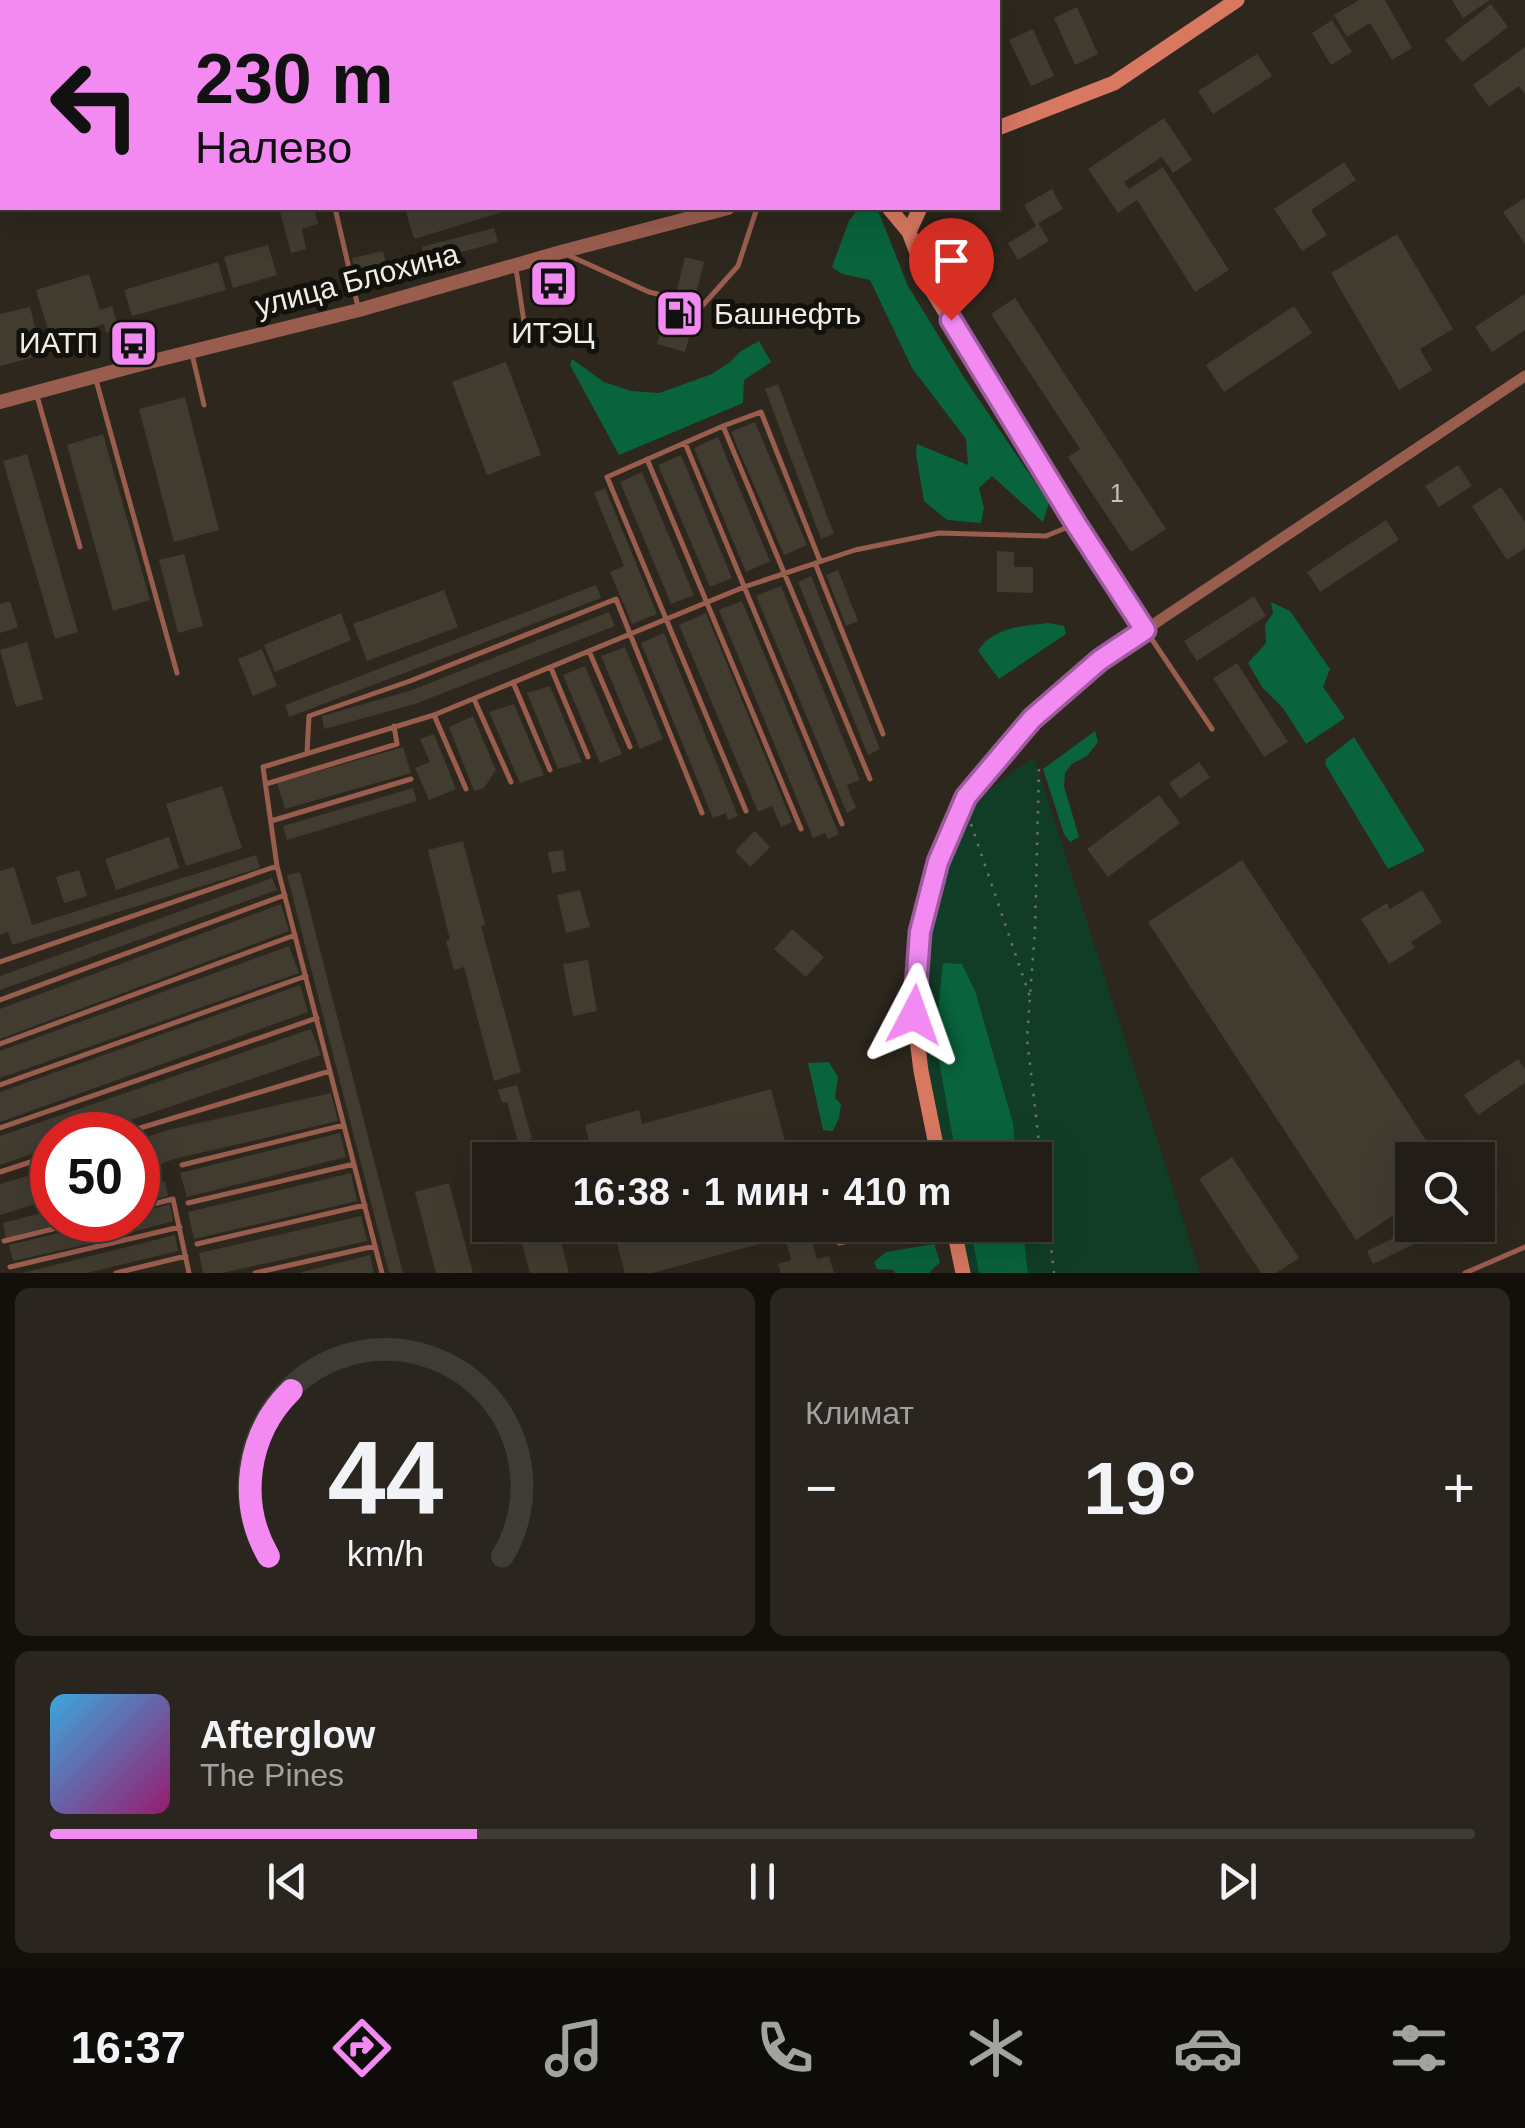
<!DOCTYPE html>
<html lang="ru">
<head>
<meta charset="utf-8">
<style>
  :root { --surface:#221d16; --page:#2a261f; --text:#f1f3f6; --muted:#a2a2a1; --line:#3f3b35; --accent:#f28af2 }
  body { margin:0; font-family:Arial,sans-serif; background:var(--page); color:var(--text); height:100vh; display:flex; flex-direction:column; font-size:38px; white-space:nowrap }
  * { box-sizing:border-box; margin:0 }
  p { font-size:32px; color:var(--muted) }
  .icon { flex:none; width:55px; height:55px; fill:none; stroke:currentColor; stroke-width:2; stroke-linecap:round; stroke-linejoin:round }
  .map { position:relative; height:1273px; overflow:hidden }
  .details { display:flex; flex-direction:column; gap:15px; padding:15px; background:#13100c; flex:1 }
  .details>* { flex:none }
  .guide { position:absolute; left:0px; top:0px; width:1000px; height:210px; box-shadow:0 10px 40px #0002,0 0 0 2px var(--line); background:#f28af2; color:#111; overflow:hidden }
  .controls { position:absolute; left:1395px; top:1142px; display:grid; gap:20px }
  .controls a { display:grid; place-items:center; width:100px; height:100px; border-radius:0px; background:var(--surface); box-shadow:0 10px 40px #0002,0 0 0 2px var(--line); font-size:50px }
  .speed { position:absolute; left:30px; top:1112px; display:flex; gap:20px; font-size:50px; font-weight:700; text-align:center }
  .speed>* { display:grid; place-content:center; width:130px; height:130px; border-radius:50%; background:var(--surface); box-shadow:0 10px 40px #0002,0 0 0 2px var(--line); line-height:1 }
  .speed .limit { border:15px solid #d22; background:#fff; color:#111 }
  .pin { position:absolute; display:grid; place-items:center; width:85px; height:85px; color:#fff; margin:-102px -42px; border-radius:50% 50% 50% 0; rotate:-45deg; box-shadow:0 0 10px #0007 }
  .pin .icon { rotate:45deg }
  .me { position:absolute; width:110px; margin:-55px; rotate:4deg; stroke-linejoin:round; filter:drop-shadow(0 0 8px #0008) }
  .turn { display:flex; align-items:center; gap:35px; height:210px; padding:0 30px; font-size:45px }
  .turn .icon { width:130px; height:130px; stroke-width:2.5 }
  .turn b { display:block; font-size:70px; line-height:85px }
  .big { font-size:75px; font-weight:700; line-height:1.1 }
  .details .tile { flex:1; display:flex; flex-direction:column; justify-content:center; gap:15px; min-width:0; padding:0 35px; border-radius:15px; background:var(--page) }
  .details .dial { align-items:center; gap:0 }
  .dial svg { height:260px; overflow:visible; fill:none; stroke:var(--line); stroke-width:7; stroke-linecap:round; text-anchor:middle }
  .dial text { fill:var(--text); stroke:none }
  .song { display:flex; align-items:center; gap:30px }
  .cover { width:120px; height:120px; border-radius:15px; background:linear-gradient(135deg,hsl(200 70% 55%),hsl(320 70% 35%)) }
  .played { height:10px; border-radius:5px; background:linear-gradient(90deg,var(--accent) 30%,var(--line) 30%) }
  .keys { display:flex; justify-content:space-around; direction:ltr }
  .heat { display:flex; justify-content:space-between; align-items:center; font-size:55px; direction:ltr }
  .details .tiles { flex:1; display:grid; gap:15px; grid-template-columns:1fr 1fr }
  .tile:last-child { grid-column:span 2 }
  .trip { position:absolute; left:472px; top:1142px; width:580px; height:100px; border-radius:0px; background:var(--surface); box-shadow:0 10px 40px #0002,0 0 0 2px var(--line); font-weight:700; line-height:100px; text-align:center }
  .tabs { display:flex; height:160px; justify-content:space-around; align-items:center; background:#0e0c09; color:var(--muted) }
  .tabs .icon { width:70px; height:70px }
  .tabs .on { color:var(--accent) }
  .tabs b { font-size:45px; color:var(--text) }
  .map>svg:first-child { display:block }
  .green { fill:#113d27 }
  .forest { fill:#09633d }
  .building { fill:#413b30 }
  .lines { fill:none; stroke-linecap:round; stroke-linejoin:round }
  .path { stroke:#746f66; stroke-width:2.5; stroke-dasharray:2.5 8; stroke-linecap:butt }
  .service { stroke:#995d4e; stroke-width:5 }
  .minor { stroke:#995d4e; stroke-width:11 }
  .tertiary { stroke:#995d4e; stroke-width:14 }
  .secondary { stroke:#d87861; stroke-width:15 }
  .route-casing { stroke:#9d5a9d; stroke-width:25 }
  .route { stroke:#f28af2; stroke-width:18 }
  .labels { text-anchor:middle; stroke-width:10; stroke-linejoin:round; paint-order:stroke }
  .number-label { font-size:25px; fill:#c5c0b8 }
  .street-label { font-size:30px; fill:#f1ede6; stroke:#13110c }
  .poi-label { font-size:30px; fill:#f1ede6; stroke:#13110c; text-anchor:start }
</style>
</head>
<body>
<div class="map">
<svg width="1525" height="1273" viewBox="0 0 1525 1273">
  <rect width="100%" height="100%" fill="#2d271d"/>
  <!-- green -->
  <path class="green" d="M1034,757L1200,1273H970L961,1225H1035V1160H947L927,1066L923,965L933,903L969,804Z"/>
  <!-- forest -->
  <path class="forest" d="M859,208H877L908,286L965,379L1049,503L1043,522L992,476L979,488L984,508L981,523L947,520L924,501L916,454L917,444L968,465L966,439L912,368L870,280L842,274L832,267L849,221Z
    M759,341L771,362L744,380L743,403L619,455L570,365L572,359L604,382L631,391L659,393L712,374L730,362L741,351Z
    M1271,602L1290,611L1330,669L1323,687L1345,718L1306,744L1283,708L1262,687L1248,663L1266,643L1265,625L1273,613Z
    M1048,623L1064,626L1066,634L999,679L978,651C992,627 1023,626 1048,623Z
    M1095,731L1098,742L1087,756L1072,764L1065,773L1064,786L1079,837L1070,842L1064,834L1043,769Z
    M1354,737L1425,851L1388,869L1325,764L1326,759Z
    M943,963L962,964L975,991L1013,1123L1016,1160H957L935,1040Z
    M829,1062L838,1077L835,1098L841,1104L839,1118L833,1131L823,1130L808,1063Z
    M970,1225H1022L1028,1273H979Z
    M934,1244L940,1262L929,1273H895L894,1270L877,1269L874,1262L886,1252Z"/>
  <!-- building -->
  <path class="building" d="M1359,0H1385L1412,48L1392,60L1370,23L1347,37L1334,15Z
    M1452,0H1490L1463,18Z
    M1491,4L1508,27L1462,62L1445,40Z
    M1077,7L1098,54L1075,65L1054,18Z
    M1332,20L1352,52L1331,65L1312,33Z
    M1033,29L1054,76L1031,86L1009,40Z
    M1525,47V94L1519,86L1489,107L1473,85Z
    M1257,54L1272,76L1213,114L1198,91Z
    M1164,118L1192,160L1173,173L1162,157L1124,182L1129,189L1163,167L1229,270L1195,292L1137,200L1118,213L1088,169Z
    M1344,162L1356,180L1311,210L1327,235L1302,251L1274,209Z
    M1052,189L1063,209L1038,223L1049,241L1018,260L1008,243L1036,226L1024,205Z
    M1525,198V244L1503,212Z
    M279,208H314L318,224L302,229L306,249L291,253Z
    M420,208H516L414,239L406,212Z
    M494,228L498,242L426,262L422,247Z
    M1397,234L1453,329L1420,349L1432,370L1399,390L1331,273Z
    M268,245L277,275L233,288L224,257Z
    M383,251L387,266L355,273L352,258Z
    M685,257L704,262L686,334H690L685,352L657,344L662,326L667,329Z
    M218,262L226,290L132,316L124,290Z
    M89,274L100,310L112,306L119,329L106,333L104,324L51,340L36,290Z
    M1525,294V330L1492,352L1475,327Z
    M1015,298L1166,529L1131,552L1068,457L1080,449L991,314Z
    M1294,306L1312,333L1224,392L1206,365Z
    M30,307L42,355L0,366V314Z
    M506,362L541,455L487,475L452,382Z
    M778,384L834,534L821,539L765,389Z
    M185,397L219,530L174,542L139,409Z
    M755,422L807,545L784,555L731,432Z
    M103,434L150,600L113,611L67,445Z
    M718,437L770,561L746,572L694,448Z
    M27,454L78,632L55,639L3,461Z
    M681,455L732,578L710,587L658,465Z
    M1458,465L1472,486L1439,507L1425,486Z
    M642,472L694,595L671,604L620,482Z
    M1501,487L1525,522V548L1507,560L1472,506Z
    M605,488L657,614L632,624L610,572L624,566L594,493Z
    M1386,520L1399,540L1320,592L1307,572Z
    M997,551L1014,552V567H1033V593L997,592Z
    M184,554L203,626L178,633L159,560Z
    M838,570L858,621L846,626L826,575Z
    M811,576L880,749L868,755L798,582Z
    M596,585L601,598L289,717L285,705Z
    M781,586L860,780L847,785L856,808L847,813L756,596Z
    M444,590L458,627L367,661L353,624Z
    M1254,596L1266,616L1197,661L1184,641Z
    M10,601L18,627L0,633V604Z
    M742,601L839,834L828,839L825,833L813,838L719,610Z
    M609,612L615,626L415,704L324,729L322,716L412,690Z
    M341,613L351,640L275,672L264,645Z
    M706,613L792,822L781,827L772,806L758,812L679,625Z
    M664,633L738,816L728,820L726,813L713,818L641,643Z
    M27,642L43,699L16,707L0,650Z
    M625,647L663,739L640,749L601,656Z
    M262,649L277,686L253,696L238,659Z
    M1237,663L1288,742L1264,757L1213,678Z
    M585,666L622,754L600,763L563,675Z
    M550,686L582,762L558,769L527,693Z
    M514,704L544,775L520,783L489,712Z
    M473,716L496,770L484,788L474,791L449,727Z
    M434,734L456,789L429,800L415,768L430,762L420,739Z
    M403,747L411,773L285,809L277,783Z
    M1199,762L1210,777L1180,799L1169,783Z
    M222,786L242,848L186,866L166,804Z
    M413,788L417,801L287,840L283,826Z
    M1159,795L1180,823L1108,877L1087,849Z
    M755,831L770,847L750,867L735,851Z
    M169,837L179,868L116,890L105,859Z
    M463,841L485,925L481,926L521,1072L494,1081L464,967L454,970L446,941L450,940L428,850Z
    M563,850L566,871L552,873L548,852Z
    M256,855L260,868L12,945L8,932L0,935V871L14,867L32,925Z
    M1242,860L1439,1160H1412V1203L1356,1240L1148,922Z
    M79,870L87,896L64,903L56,877Z
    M300,872L403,1273H389L287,875Z
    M272,878L277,890L0,990V976Z
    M580,890L590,927L566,933L557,895Z
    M1422,890L1442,922L1411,942L1415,948L1389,964L1361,919L1387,903L1390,909Z
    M281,904L289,931L0,1039V1009Z
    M792,929L824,957L806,977L774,949Z
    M289,946L299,973L0,1078V1051Z
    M588,960L597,1011L573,1016L563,964Z
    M300,985L308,1012L0,1122V1092Z
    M311,1029L321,1055L87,1135H52V1147L0,1165V1136Z
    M1518,1059L1525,1069V1083L1478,1115L1464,1095Z
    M517,1085L532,1139L518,1142L507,1102L502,1103L498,1090Z
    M771,1089L790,1160H594L585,1125L639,1110L642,1124Z
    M331,1093L338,1121L174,1159L138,1172V1140L168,1130Z
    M340,1133L346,1157L187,1197L180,1173Z
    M1232,1157L1299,1258L1276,1273H1261L1199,1179Z
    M52,1169V1199L0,1215V1184Z
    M351,1173L357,1201L194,1239L188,1212Z
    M165,1181L168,1196L138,1204V1188Z
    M449,1183L473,1273H436L415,1192Z
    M170,1204L173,1221L93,1243L13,1261L9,1245L114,1220H138V1213Z
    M52,1210V1220L70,1221L6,1238L3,1223Z
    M361,1216L367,1241L222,1273H203L199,1253Z
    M517,1225H557L569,1273H530Z
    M612,1225H807L817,1259L829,1256L834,1273H781L778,1264L791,1260L785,1237L652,1273H625Z
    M1420,1225H1453L1373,1264L1367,1251Z
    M175,1235L178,1251L87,1273H22Z
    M370,1255L374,1273H302V1272Z"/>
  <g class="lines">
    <!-- path -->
    <path class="path" d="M1039,769L1035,929L1027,1038L1054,1273
      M971,824L1030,997"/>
    <!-- service -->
    <path class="service" d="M335,208L358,307
      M568,255L649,292L703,305L738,266L757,208
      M516,269L526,335
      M192,354L204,405
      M96,380L177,673
      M37,396L80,547
      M723,426L607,477L746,811
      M685,443L842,824
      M647,459L801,829
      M820,561L761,412L723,426L870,779
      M815,563L883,734
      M1147,632L1212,729
      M589,651L630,747
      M551,668L588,757
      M513,682L550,770
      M474,699L511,782
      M434,715L466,789
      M307,753L309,716L410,681L616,599L702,813
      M266,784L397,744L394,726
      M271,821L411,779
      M0,962L277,866
      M0,1000L285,895
      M0,1044L295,935
      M0,1085L306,976
      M0,1128L317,1018
      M117,1135L330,1071
      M182,1165L344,1125
      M0,1172L52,1155
      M188,1203L354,1164
      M138,1208L173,1199L189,1273
      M4,1241L89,1220
      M839,1243L931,1225
      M197,1244L365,1205
      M10,1267L180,1227
      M116,1273L186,1256
      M255,1273L375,1246
      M382,1273L277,866L263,767L434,715L744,587L855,550L939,533L1046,536L1073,525
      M1465,1273L1525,1247"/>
    <!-- minor -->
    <path class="minor" d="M1145,630L1525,376"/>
    <!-- tertiary -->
    <path class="tertiary" d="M0,402L145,363L359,310L561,252L728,208"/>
    <!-- secondary -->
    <path class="secondary" d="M998,128L1114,83L1237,0
      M889,208L909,232L920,208
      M909,232L930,287L1076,524L1145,630L1099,660L1032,719L966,797L939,862L920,932L914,1015L921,1071L939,1160
      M953,1225L963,1273"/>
  </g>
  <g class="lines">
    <defs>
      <path id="route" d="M914,1015L920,932L938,862L966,797L1032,719L1100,660L1145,630L1076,524L951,320"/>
    </defs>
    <!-- route casing -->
    <use href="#route" class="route-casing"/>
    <!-- route -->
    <use href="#route" class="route"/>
  </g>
  <!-- icons -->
  <defs>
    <symbol id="bus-square" viewBox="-11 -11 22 22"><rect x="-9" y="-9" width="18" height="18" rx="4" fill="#f28af2" stroke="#13110c"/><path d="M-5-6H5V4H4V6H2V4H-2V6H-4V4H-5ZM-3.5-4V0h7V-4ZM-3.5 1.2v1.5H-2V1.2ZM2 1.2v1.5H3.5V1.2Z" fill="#111"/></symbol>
    <symbol id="fuel-square" viewBox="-11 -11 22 22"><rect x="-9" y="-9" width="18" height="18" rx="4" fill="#f28af2" stroke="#13110c"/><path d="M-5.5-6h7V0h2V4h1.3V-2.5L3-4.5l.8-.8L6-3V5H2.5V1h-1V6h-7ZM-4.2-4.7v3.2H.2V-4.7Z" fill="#111"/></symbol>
  </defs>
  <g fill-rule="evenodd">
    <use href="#bus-square" x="526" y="256" width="55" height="55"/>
    <use href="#fuel-square" x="652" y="286" width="55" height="55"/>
    <use href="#bus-square" x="106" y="316" width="55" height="55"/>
  </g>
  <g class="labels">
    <!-- number labels -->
    <g class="number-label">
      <text x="1117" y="502">1</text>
    </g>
    <!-- street labels -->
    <g class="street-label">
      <text transform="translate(357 280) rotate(-15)" y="10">улица Блохина</text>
    </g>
    <!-- poi labels -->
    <g class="poi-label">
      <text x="714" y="324">Башнефть</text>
      <text x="553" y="343" text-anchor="middle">ИТЭЦ</text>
      <text x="98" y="353" text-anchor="end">ИАТП</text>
    </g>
  </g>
</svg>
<div class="controls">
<a><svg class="icon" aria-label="search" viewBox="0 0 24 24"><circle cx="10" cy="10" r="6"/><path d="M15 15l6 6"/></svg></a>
</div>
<div class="speed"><div class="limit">50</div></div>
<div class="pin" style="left:951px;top:320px;background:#d93025"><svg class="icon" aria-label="arrive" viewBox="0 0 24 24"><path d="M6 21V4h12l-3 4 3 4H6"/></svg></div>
<svg class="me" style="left:914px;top:1015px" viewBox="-20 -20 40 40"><path d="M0-17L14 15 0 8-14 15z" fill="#f28af2" stroke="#fff" stroke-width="4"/></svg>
<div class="trip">16:38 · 1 мин · 410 m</div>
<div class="guide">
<div class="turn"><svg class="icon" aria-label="left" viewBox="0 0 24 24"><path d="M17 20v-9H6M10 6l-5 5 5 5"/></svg><div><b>230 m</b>Налево</div></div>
</div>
</div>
<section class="details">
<div class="tiles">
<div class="tile dial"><svg viewBox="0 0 100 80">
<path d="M14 69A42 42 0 1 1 86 69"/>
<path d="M14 69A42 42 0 0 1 21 18" stroke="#f28af2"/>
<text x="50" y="56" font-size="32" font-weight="700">44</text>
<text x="50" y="72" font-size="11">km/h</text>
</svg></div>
<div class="tile"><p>Климат</p>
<div class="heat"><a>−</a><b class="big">19°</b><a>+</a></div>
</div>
<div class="tile">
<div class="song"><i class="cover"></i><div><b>Afterglow</b><p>The Pines</p></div></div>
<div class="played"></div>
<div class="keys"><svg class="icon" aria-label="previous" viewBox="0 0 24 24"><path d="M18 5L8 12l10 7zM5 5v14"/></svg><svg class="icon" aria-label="pause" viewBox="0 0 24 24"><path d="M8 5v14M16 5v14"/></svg><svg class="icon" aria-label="next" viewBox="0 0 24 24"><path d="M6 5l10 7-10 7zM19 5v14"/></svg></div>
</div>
</div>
</section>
<nav class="tabs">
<b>16:37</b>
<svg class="icon on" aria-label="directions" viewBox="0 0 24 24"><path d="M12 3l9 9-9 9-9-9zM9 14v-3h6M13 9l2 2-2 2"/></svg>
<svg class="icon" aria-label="music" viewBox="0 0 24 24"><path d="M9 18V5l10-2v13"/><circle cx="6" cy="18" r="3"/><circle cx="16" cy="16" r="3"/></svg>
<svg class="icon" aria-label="phone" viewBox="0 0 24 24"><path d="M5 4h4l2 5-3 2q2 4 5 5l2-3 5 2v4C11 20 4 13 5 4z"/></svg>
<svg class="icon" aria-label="climate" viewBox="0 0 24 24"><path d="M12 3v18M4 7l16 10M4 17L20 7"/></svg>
<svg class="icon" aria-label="car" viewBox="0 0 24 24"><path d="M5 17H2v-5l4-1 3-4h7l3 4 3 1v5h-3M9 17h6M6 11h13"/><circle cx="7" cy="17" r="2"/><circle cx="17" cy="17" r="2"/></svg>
<svg class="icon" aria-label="filters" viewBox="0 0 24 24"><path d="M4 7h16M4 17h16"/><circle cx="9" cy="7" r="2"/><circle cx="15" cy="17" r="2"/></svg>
</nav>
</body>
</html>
